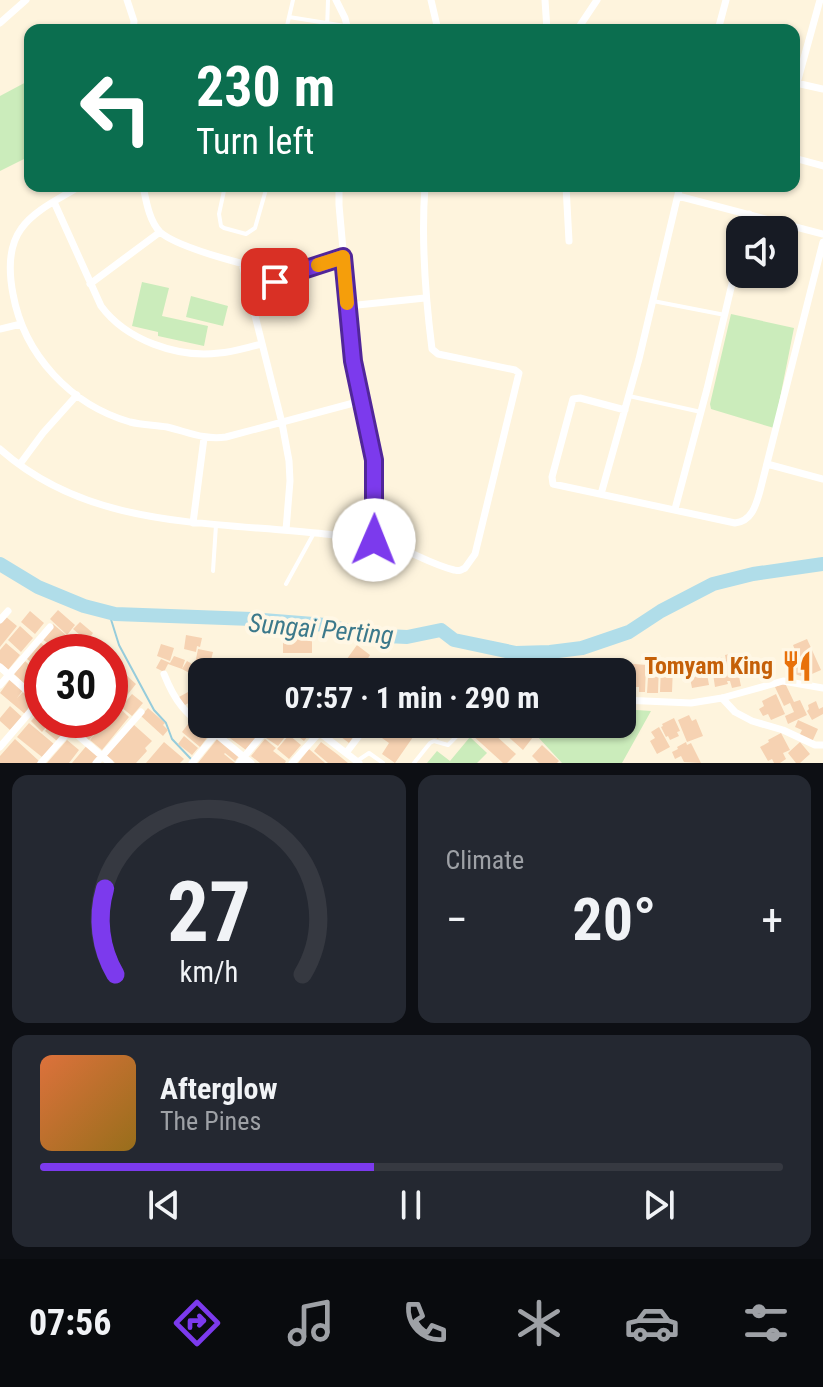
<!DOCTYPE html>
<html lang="en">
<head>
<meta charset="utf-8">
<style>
  :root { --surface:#171b24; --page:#242831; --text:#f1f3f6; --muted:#9ea1a6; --line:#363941; --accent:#7c3aed }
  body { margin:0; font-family:"Roboto Condensed",sans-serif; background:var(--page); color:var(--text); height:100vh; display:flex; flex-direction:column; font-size:30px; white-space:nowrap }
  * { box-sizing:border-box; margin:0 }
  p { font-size:26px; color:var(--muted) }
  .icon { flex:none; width:44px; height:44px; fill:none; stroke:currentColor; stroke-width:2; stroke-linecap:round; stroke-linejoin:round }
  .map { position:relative; height:763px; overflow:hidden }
  .side { display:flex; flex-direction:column; gap:12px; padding:12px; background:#0d0f14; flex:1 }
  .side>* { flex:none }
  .top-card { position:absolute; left:24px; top:24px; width:776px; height:168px; border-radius:16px; box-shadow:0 2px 6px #0004; background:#0b6e4f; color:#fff; overflow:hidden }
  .tools { position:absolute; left:726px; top:216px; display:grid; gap:16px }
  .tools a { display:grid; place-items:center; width:72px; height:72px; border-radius:16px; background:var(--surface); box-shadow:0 2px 6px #0004; font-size:40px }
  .speed { position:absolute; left:24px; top:634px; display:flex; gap:16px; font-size:40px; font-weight:700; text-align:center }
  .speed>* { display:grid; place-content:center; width:104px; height:104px; border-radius:50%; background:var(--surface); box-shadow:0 2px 6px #0004; line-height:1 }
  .speed .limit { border:12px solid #d22; background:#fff; color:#111 }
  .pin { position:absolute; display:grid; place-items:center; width:68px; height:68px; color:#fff; margin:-34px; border-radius:16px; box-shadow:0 4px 12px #0006 }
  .me { position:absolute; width:88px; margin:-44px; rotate:1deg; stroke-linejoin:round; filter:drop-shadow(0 0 6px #0008) }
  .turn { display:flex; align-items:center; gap:28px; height:168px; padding:0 40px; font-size:36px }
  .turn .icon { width:104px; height:104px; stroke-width:2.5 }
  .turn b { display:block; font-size:56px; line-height:68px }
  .big { font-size:60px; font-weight:700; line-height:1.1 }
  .side .tile { flex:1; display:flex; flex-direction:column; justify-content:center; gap:12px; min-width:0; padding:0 28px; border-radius:16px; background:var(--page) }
  .side .dial { align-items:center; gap:0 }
  .dial svg { height:208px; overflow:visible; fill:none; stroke:var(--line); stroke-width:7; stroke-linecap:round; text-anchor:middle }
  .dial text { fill:var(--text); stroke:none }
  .song { display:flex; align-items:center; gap:24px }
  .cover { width:96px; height:96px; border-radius:12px; background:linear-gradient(135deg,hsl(20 70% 55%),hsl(40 70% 35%)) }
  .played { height:8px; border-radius:4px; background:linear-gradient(90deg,var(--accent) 45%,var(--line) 45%) }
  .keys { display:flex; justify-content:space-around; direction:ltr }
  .heat { display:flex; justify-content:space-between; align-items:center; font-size:44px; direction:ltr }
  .side .tiles { flex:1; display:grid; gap:12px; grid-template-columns:1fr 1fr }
  .tile:last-child { grid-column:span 2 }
  .trip { position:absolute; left:188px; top:658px; width:448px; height:80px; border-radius:16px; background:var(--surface); box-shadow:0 2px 6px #0004; font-weight:700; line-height:80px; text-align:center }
  .tabs { display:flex; height:128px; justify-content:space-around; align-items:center; background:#090b0e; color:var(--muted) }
  .tabs .icon { width:56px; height:56px }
  .tabs .on { color:var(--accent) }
  .tabs b { font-size:36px; color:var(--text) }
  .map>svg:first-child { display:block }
  .green { fill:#cbecbb }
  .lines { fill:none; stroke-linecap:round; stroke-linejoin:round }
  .stream { stroke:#96ccdb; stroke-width:2 }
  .river { stroke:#b0dde9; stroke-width:14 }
  .building { fill:#f6d2b2 }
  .service { stroke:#fff; stroke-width:4 }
  .minor { stroke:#fff; stroke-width:7 }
  .route-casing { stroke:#51269a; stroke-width:20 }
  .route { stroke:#7c3aed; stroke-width:14 }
  .slow { stroke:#f59e0b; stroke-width:14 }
  .labels { text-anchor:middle; stroke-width:8; stroke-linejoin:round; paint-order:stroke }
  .food-label { font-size:24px; font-weight:bold; fill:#c56008; stroke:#fff7e5; text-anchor:end }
  .water-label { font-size:26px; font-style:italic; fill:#3c798b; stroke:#fff7e5 }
</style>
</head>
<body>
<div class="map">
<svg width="823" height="763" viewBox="0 0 823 763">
  <rect width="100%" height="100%" fill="#fef4dd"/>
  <!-- green -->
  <path class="green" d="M30,80V156L0,171V96Z
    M142,282L169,288L162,316L208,326L204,346L158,336V332L132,326Z
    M191,296L228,306L223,326L186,317Z
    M731,314L794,328L774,428L711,409L710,404Z
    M622,709L651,711L622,763H562L537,736L548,724H622Z
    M470,737L487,753L477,763H427L437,751L450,761Z"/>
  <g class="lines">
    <!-- stream -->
    <path class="stream" d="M109,613L119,645L154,710L166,723L172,739L191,759"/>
    <!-- river -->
    <path class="river" d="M0,564L38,587L84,606L115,614L252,619L326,625L365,635L407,637L441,630L454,640L516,653L550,652L582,648L629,632L661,611L713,584L753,574L823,564"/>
  </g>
  <!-- building -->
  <path class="building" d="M58,610L75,625L67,635L50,619Z
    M30,611L44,623L35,634L21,622Z
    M5,616L17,626L0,647V622Z
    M80,622L93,633L87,641L73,629Z
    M53,624L66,635L55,649L41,638Z
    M20,626L33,638L21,652L8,640Z
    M186,635L202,638L200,647L197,646L196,652L184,649Z
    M67,637L79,646L74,652H63L58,648Z
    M283,637H312V653H283Z
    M807,639L821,670L805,677L804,674L801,676L795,674L785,655L795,650L793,645Z
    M40,642L51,652H42V665L38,669L26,658Z
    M6,643L20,655L8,670L0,663V650Z
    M161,644L174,648L170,661L157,656Z
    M357,645L370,655L367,660L376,667L373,672H368L363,669L361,672H356L344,663Z
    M198,649L213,652L209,668L195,664Z
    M734,653L741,686L732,688L730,681H727L728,684L715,687L712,667L706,668L709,685L692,688L690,678L695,677L693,667L688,668L687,663L722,657L723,661L726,660L725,655Z
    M174,656L185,660L182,669L168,664L164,672L156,668L161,659L170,663Z
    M296,658L309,668L306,672H294L289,668Z
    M593,659L616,660V665L624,666V663L646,665L645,692H639V687H623L622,672H589V667H593Z
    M25,661L37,672L26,685L14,674Z
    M187,661L206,672H202V675L200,673L197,677L182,669Z
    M649,662L659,663L658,693H647Z
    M509,665L534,666V672H509Z
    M661,666L673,667L672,692H660Z
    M40,672L42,674L41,696L28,685Z
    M125,674L136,684L120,704L110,696V692Z
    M11,678L24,689L17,698L23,692L35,702L25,714L0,693Z
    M785,683L794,702L800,700L807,715L788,724L785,716L794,712L790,703L784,706L775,687Z
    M197,687L202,696L183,706L179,697Z
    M132,694L143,703L132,716L121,707Z
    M776,694L785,714L771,720L768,714L763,716L759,709L764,706L762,701Z
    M110,699L129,717L102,750L90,740L96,732L89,740L77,729L85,720H110V712L112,714L113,713L110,710Z
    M816,701L819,709L823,707V714L812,720L807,711L809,709L808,705Z
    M10,706L22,717L10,730L0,721V718Z
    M148,708L165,723L163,725L168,730L163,736L141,716Z
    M42,709V720H52L42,732L31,721Z
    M689,715L692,721L696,719L703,736L687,742L678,720Z
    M674,718L680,731L677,732L679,736L670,740L668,736L666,737L661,727L663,726L662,724Z
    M54,720L66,730L57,741L45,731Z
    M191,720L209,735L200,747L182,732Z
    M798,720L818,729L812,742L799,736L802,730L795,727Z
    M29,723L54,744L42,757L17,737Z
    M133,724L152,741L145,748L147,751L136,763H115L106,755Z
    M231,724H246L236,738L247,725L258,735L246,750L223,733Z
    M277,724L288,733L278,746L266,738Z
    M282,724H314L316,726L304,741Z
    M336,724H362L349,743L332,730Z
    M381,724H448L438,739L420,727L395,763L382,754L389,743L375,733Z
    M460,724H483L516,754L507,763H503Z
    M494,724H518L533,737L523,750Z
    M659,727L670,747L657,754L650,741L655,738L651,732Z
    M781,733L790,750L783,753L786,759L780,763H774L772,759L768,761L760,747L769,742L768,740Z
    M289,735L301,745L289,759L277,749Z
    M184,736L198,748L192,755L178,744Z
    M218,738L239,756L235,761L225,753L224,754L235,763H198Z
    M15,739L39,761L37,763H0V756Z
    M265,739L276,748L273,751L286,761L285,763H260L251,756Z
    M67,740L79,750L69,763H47Z
    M164,742L184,759L180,763H146Z
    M321,742L337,754L348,763H328L314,751Z
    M686,742L687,745L691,743L701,763L684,762L681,756L675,759L672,752L678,749L677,747Z
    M800,742L810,754L800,763H796L788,753Z
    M88,744L101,755L94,763H72Z
    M542,745L559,761L557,763H539L532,756Z
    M309,749L325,763H298Z"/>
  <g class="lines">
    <!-- service -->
    <path class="service" d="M289,17L345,26
      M286,30L293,0
      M327,30L328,0
      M225,186L219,214L221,226L224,228L246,234L255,228L267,186
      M653,301L725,315
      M629,396L701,412
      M213,571L216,525
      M286,584L314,533
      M357,761L369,753L383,763
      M414,763L430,743L434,741L448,745L458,735"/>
    <!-- minor -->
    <path class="minor" d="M127,0L134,21L133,30
      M336,0L345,18L348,30
      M431,0L438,30
      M545,0L547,30
      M0,23L26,0
      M577,30L597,0
      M718,30L726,0
      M796,83L823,89
      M797,83L820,0
      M794,158L823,166
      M80,186C61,198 34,210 21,229C8,247 9,273 13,294C24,355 71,405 130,422C142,425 155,425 167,427C188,432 204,440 226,437L361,401
      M143,186C146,200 149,221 160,232C178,248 264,272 289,271C308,271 325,263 343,257
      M339,186V205L353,361L374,460V540
      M566,186L569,241
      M678,196L823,234
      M54,202L101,306C126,340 177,358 219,353C233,352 248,347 262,344
      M745,230L749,214
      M242,264L282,423L289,461L290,481L286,530
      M90,284L160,232
      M250,293L296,273
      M348,306L425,298
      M0,329L21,324
      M625,410L580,398L573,399L552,477L553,484L735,523C752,521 756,505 760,491L823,242
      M0,449C91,530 212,521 325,534C341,536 358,536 373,540C402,545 426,563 454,570C460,571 459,571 465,568L475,554L519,373L515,370L438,354L432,349C425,294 421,241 425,186
      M20,464L43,433L77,395
      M767,464L823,479
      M601,494L639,359L680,186
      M675,509L707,389L740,250
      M193,523L204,438
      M0,620L8,611
      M82,652L88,645
      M0,667L41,703
      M313,672L319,664
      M164,674C177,707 188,714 214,737
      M0,685L50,627
      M110,685L117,676
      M722,698L735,712L752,721L783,730L815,745H823
      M622,700L691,703L722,698L783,681L823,688
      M60,720L110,763
      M320,733L359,763
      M216,734L251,763
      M0,747L42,698
      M346,753L368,724
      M41,763L79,720
      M96,763L141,712
      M192,763L224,724
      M239,763L271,724
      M292,763L327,724"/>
  </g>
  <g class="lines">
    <defs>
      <path id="route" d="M275,282L303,270L343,257L353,361L374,460V540"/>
    </defs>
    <!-- route casing -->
    <use href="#route" class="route-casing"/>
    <!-- route -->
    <use href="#route" class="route"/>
    <!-- slow -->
    <path class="slow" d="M318,265L343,257L347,303"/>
  </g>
  <!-- icons -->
  <defs>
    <symbol id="restaurant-bare" viewBox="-9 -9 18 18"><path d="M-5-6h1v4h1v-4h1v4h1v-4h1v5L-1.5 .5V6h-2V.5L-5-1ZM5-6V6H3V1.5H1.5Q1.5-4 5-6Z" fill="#e8710a" stroke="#fff7e5" stroke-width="2.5" paint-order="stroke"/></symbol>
  </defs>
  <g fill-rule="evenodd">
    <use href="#restaurant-bare" x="775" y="644" width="44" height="44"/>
  </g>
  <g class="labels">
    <!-- food labels -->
    <g class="food-label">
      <text x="773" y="674">Tomyam King</text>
    </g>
    <!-- water labels -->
    <g class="water-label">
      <text transform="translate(321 629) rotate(5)" y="9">Sungai Perting</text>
    </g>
  </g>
</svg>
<div class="tools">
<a><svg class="icon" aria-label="sound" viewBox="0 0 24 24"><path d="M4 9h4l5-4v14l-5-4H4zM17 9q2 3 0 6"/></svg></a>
</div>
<div class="speed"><div class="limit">30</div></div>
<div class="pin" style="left:275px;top:282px;background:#d93025"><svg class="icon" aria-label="arrive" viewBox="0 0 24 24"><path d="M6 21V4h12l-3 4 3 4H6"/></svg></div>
<svg class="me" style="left:374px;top:540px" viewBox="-20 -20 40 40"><circle r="19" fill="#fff"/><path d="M0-13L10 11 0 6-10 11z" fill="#7c3aed"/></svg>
<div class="trip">07:57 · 1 min · 290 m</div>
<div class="top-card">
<div class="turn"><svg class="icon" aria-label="left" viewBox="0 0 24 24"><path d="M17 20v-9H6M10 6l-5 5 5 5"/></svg><div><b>230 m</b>Turn left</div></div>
</div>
</div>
<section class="side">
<div class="tiles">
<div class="tile dial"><svg viewBox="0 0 100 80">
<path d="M14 69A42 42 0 1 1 86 69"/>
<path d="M14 69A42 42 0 0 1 10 36" stroke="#7c3aed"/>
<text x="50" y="56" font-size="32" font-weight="700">27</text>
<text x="50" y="72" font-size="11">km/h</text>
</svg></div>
<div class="tile"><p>Climate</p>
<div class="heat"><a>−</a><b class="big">20°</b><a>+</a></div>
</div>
<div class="tile">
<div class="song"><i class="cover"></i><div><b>Afterglow</b><p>The Pines</p></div></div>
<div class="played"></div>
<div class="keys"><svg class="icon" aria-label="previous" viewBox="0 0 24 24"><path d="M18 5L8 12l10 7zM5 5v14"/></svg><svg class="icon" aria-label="pause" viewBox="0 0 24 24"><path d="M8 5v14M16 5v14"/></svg><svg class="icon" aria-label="next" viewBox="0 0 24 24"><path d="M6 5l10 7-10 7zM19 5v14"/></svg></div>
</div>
</div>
</section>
<nav class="tabs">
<b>07:56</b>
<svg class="icon on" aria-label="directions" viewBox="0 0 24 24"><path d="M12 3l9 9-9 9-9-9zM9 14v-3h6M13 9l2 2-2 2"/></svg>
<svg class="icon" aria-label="music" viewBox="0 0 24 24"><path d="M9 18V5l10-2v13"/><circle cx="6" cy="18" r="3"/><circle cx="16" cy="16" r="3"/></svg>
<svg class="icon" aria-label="phone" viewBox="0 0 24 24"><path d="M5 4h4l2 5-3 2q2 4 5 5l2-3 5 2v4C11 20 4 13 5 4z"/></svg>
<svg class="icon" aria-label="climate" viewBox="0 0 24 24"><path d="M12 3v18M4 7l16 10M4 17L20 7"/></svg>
<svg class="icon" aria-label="car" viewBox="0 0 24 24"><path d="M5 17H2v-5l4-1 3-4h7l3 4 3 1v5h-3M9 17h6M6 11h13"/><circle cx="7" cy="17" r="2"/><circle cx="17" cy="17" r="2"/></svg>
<svg class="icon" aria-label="filters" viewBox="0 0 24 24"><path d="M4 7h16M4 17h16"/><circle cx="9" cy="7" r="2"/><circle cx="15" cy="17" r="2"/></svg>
</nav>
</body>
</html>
